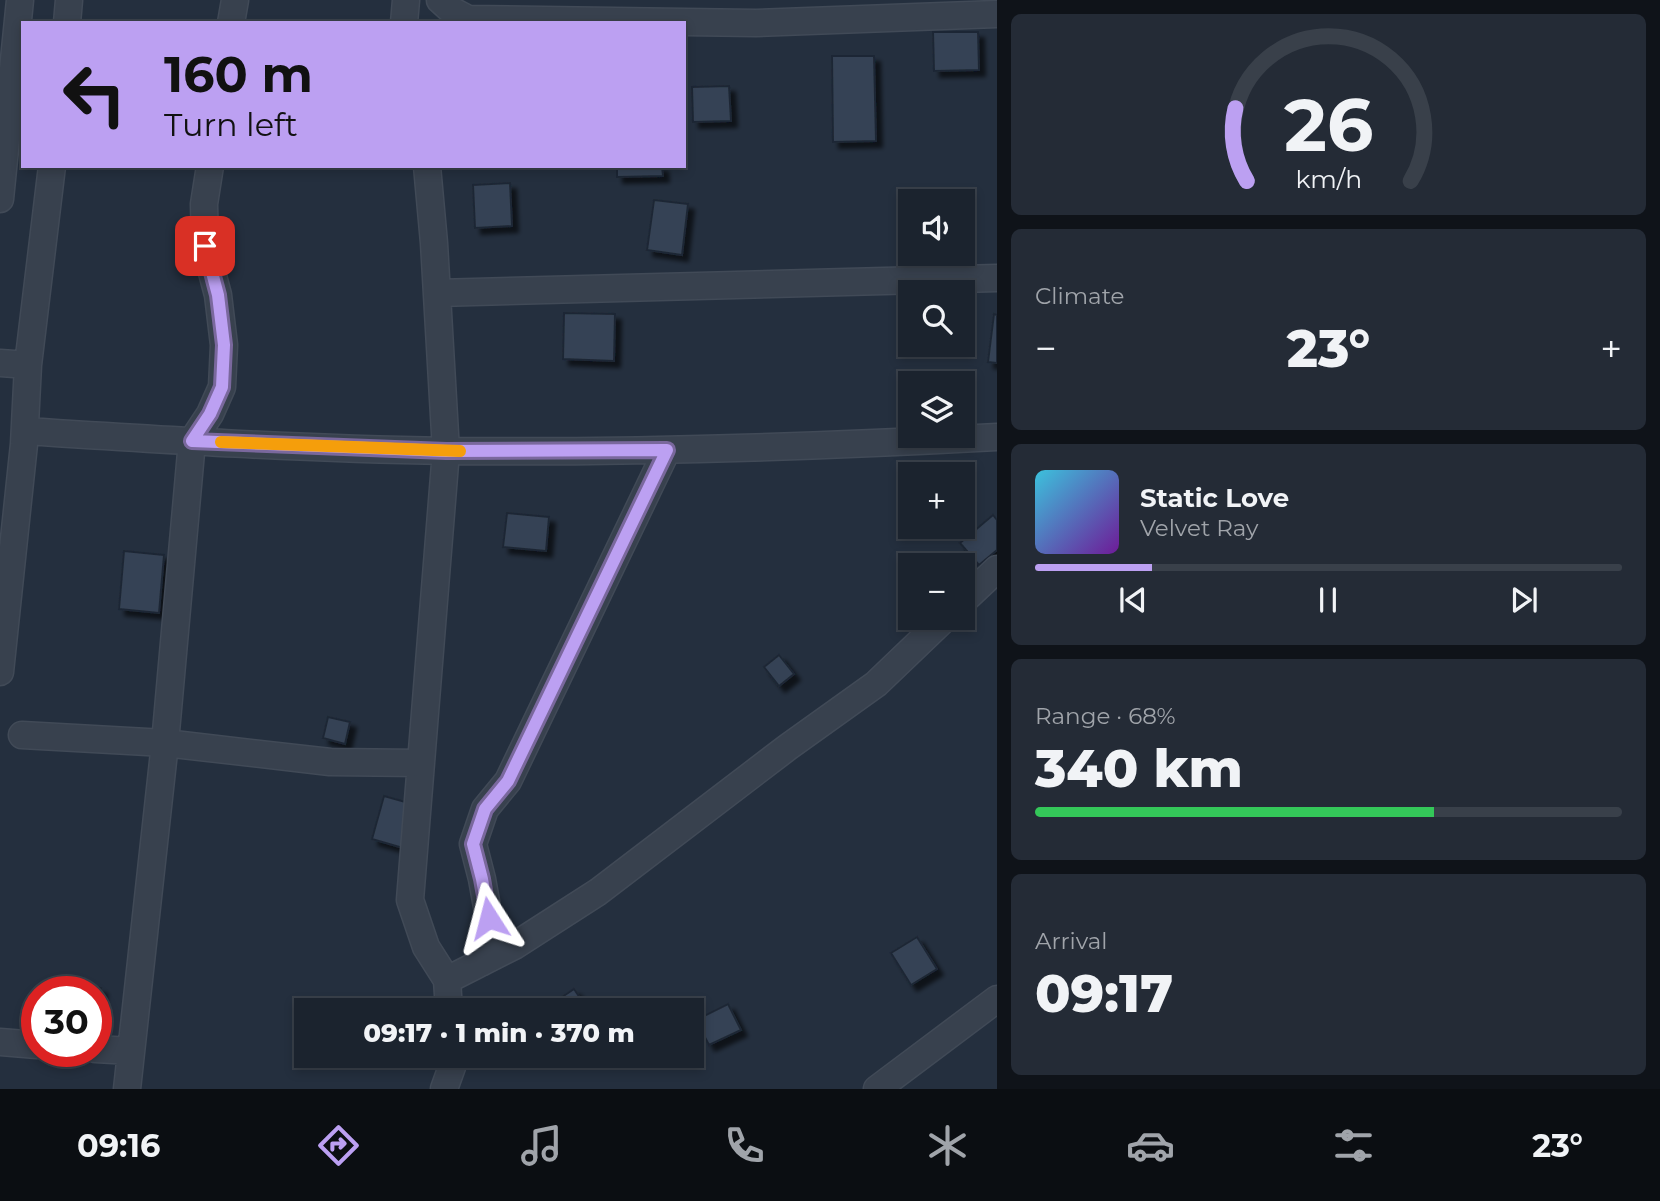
<!DOCTYPE html>
<html lang="en">
<head>
<meta charset="utf-8">
<style>
  :root { --surface:#1b232e; --page:#242b36; --text:#f1f3f6; --muted:#a0a4aa; --line:#39404a; --accent:#bca0f2 }
  body { margin:0; font-family:Montserrat,sans-serif; background:var(--page); color:var(--text); height:100vh; display:flex; flex-direction:column; font-size:26px; white-space:nowrap }
  * { box-sizing:border-box; margin:0 }
  p { font-size:23px; color:var(--muted) }
  .icon { flex:none; width:38px; height:38px; fill:none; stroke:currentColor; stroke-width:2; stroke-linecap:round; stroke-linejoin:round }
  .map { position:relative; flex:1; overflow:hidden }
  .drawer { display:flex; flex-direction:column; gap:14px; padding:14px; background:#0f1319; width:663px }
  .drawer>* { flex:none }
  .hud { position:absolute; left:21px; top:21px; width:665px; height:147px; border-radius:0px; box-shadow:0 4px 10px #0003,0 0 0 2px var(--line); background:#bca0f2; color:#111; overflow:hidden }
  .fabs { position:absolute; left:898px; top:189px; display:grid; gap:14px }
  .fabs a { display:grid; place-items:center; width:77px; height:77px; border-radius:0px; background:var(--surface); box-shadow:0 4px 10px #0003,0 0 0 2px var(--line); font-size:35px }
  .speed { position:absolute; left:21px; top:976px; display:flex; gap:14px; font-size:35px; font-weight:700; text-align:center }
  .speed>* { display:grid; place-content:center; width:91px; height:91px; border-radius:50%; background:var(--surface); box-shadow:0 4px 10px #0003,0 0 0 2px var(--line); line-height:1 }
  .speed .limit { border:10px solid #d22; background:#fff; color:#111 }
  .pin { position:absolute; display:grid; place-items:center; width:60px; height:60px; color:#fff; margin:-30px; border-radius:14px; box-shadow:0 4px 10px #0006 }
  .me { position:absolute; width:77px; margin:-38px; rotate:351deg; stroke-linejoin:round; filter:drop-shadow(0 0 5px #0008) }
  .turn { display:flex; align-items:center; gap:24px; height:147px; padding:0 28px; font-size:32px }
  .turn .icon { width:91px; height:91px; stroke-width:2.5 }
  .turn b { display:block; font-size:49px; line-height:60px }
  .big { font-size:52px; font-weight:800; line-height:1.1 }
  .drawer .tile { flex:1; display:flex; flex-direction:column; justify-content:center; gap:10px; min-width:0; padding:0 24px; border-radius:10px; background:var(--page) }
  .drawer .dial { align-items:center; gap:0 }
  .dial svg { height:182px; overflow:visible; fill:none; stroke:var(--line); stroke-width:7; stroke-linecap:round; text-anchor:middle }
  .dial text { fill:var(--text); stroke:none }
  .song { display:flex; align-items:center; gap:21px }
  .cover { width:84px; height:84px; border-radius:10px; background:linear-gradient(135deg,hsl(190 70% 55%),hsl(280 70% 35%)) }
  .played { height:7px; border-radius:4px; background:linear-gradient(90deg,var(--accent) 20%,var(--line) 20%) }
  .keys { display:flex; justify-content:space-around; direction:ltr }
  .heat { display:flex; justify-content:space-between; align-items:center; font-size:38px; direction:ltr }
  .charge { height:10px; border-radius:5px; background:linear-gradient(90deg,#34c759 68%,var(--line) 0) }
  .trip { position:absolute; left:294px; top:998px; width:410px; height:70px; border-radius:0px; background:var(--surface); box-shadow:0 4px 10px #0003,0 0 0 2px var(--line); font-weight:800; line-height:70px; text-align:center }
  .tab-bar { display:flex; height:112px; justify-content:space-around; align-items:center; background:#0b0e12; color:var(--muted) }
  .tab-bar .icon { width:49px; height:49px }
  .tab-bar .selected { color:var(--accent) }
  .tab-bar b { font-size:32px; color:var(--text) }
  main { display:flex; flex:1; min-height:0 }
  .map>svg:first-child { display:block }
  .building { fill:#364354; stroke:#1f2835; stroke-width:2; filter:url(#shadow) }
  .lines { fill:none; stroke-linecap:round; stroke-linejoin:round }
  .minor-casing { stroke:#414a57; stroke-width:29 }
  .minor { stroke:#38414e; stroke-width:26 }
  .route-casing { stroke:#7a689d; stroke-width:18 }
  .route { stroke:#bca0f2; stroke-width:12 }
  .slow { stroke:#f59e0b; stroke-width:12 }
</style>
</head>
<body>
<main>
<div class="map">
<svg width="997" height="1089" viewBox="0 0 997 1089">
  <defs>
    <filter id="shadow"><feDropShadow dx="6" dy="6" stdDeviation="2" flood-color="#0009"/></filter>
  </defs>
  <rect width="100%" height="100%" fill="#242f3e"/>
  <!-- building -->
  <path class="building" d="M933,32H978L979,70L934,71Z
    M832,56H874L876,141L833,142Z
    M729,86L731,121L693,122L692,87Z
    M617,166H662L663,176L617,177Z
    M510,183L512,226L475,228L473,185Z
    M654,200L688,204L682,255L647,250Z
    M564,313L615,314L614,361L563,359Z
    M994,314L997,315V363L988,362Z
    M507,513L549,517L546,551L503,547Z
    M993,515L997,520V550L979,565L960,543Z
    M124,551L164,555L159,613L119,609Z
    M779,655L794,674L779,686L764,667Z
    M328,717L350,722L345,744L323,738Z
    M384,796L416,805L403,848L372,839Z
    M917,937L937,969L911,985L891,953Z
    M68,984L101,988L97,1026L96,992H67Z
    M574,989L588,1010H543Z
    M728,1004L741,1030L709,1045L696,1020Z"/>
  <g class="lines">
    <defs>
      <path id="minor" d="M440,0L451,10L468,19
        M67,23L69,0
        M231,23L235,0
        M404,23L406,0
        M459,23L468,19L756,23L997,14
        M427,166L434,243L446,451L410,900L426,947L447,980L449,1010
        M0,199L20,0
        M437,293L997,278
        M0,363L28,365
        M25,431C165,440 306,449 447,451C630,453 814,447 997,437
        M962,602L997,569
        M0,672L24,444L28,365L52,166
        M22,735L165,743L330,762L420,763
        M483,962L489,918L482,879L473,844L485,809L508,781L667,450
        M447,980L514,946L598,892L788,747L876,684L945,618
        M0,1042L37,1045
        M96,1049L131,1051
        M127,1089L165,743L192,441L210,414L222,387L224,345L218,295L205,246L204,204L210,166
        M444,1089L453,1064V1055
        M877,1089L997,999"/>
    </defs>
    <!-- minor casing -->
    <use href="#minor" class="minor-casing"/>
    <!-- minor -->
    <use href="#minor" class="minor"/>
  </g>
  <g class="lines">
    <defs>
      <path id="route" d="M205,246L218,295L224,345L222,387L210,414L192,441L446,451L667,450L508,781L485,809L473,844L482,879L489,918"/>
    </defs>
    <!-- route casing -->
    <use href="#route" class="route-casing"/>
    <!-- route -->
    <use href="#route" class="route"/>
    <!-- slow -->
    <path class="slow" d="M221,442L460,451"/>
  </g>
</svg>
<div class="fabs">
<a><svg class="icon" aria-label="sound" viewBox="0 0 24 24"><path d="M4 9h4l5-4v14l-5-4H4zM17 9q2 3 0 6"/></svg></a>
<a><svg class="icon" aria-label="search" viewBox="0 0 24 24"><circle cx="10" cy="10" r="6"/><path d="M15 15l6 6"/></svg></a>
<a><svg class="icon" aria-label="layers" viewBox="0 0 24 24"><path d="M12 4l9 5-9 5-9-5zM3 14l9 5 9-5"/></svg></a>
<a>+</a>
<a>−</a>
</div>
<div class="speed"><div class="limit">30</div></div>
<div class="pin" style="left:205px;top:246px;background:#d93025"><svg class="icon" aria-label="arrive" viewBox="0 0 24 24"><path d="M6 21V4h12l-3 4 3 4H6"/></svg></div>
<svg class="me" style="left:489px;top:918px" viewBox="-20 -20 40 40"><path d="M0-17L14 15 0 8-14 15z" fill="#bca0f2" stroke="#fff" stroke-width="4"/></svg>
<div class="trip">09:17 · 1 min · 370 m</div>
<div class="hud">
<div class="turn"><svg class="icon" aria-label="left" viewBox="0 0 24 24"><path d="M17 20v-9H6M10 6l-5 5 5 5"/></svg><div><b>160 m</b>Turn left</div></div>
</div>
</div>
<section class="drawer">
<div class="tile dial"><svg viewBox="0 0 100 80">
<path d="M14 69A42 42 0 1 1 86 69"/>
<path d="M14 69A42 42 0 0 1 9 37" stroke="#bca0f2"/>
<text x="50" y="56" font-size="32" font-weight="700">26</text>
<text x="50" y="72" font-size="11">km/h</text>
</svg></div>
<div class="tile"><p>Climate</p>
<div class="heat"><a>−</a><b class="big">23°</b><a>+</a></div>
</div>
<div class="tile">
<div class="song"><i class="cover"></i><div><b>Static Love</b><p>Velvet Ray</p></div></div>
<div class="played"></div>
<div class="keys"><svg class="icon" aria-label="previous" viewBox="0 0 24 24"><path d="M18 5L8 12l10 7zM5 5v14"/></svg><svg class="icon" aria-label="pause" viewBox="0 0 24 24"><path d="M8 5v14M16 5v14"/></svg><svg class="icon" aria-label="next" viewBox="0 0 24 24"><path d="M6 5l10 7-10 7zM19 5v14"/></svg></div>
</div>
<div class="tile"><p>Range · 68%</p><b class="big">340 km</b><div class="charge"></div></div>
<div class="tile"><p>Arrival</p><b class="big">09:17</b></div>
</section>
</main>
<nav class="tab-bar">
<b>09:16</b>
<svg class="icon selected" aria-label="directions" viewBox="0 0 24 24"><path d="M12 3l9 9-9 9-9-9zM9 14v-3h6M13 9l2 2-2 2"/></svg>
<svg class="icon" aria-label="music" viewBox="0 0 24 24"><path d="M9 18V5l10-2v13"/><circle cx="6" cy="18" r="3"/><circle cx="16" cy="16" r="3"/></svg>
<svg class="icon" aria-label="phone" viewBox="0 0 24 24"><path d="M5 4h4l2 5-3 2q2 4 5 5l2-3 5 2v4C11 20 4 13 5 4z"/></svg>
<svg class="icon" aria-label="climate" viewBox="0 0 24 24"><path d="M12 3v18M4 7l16 10M4 17L20 7"/></svg>
<svg class="icon" aria-label="car" viewBox="0 0 24 24"><path d="M5 17H2v-5l4-1 3-4h7l3 4 3 1v5h-3M9 17h6M6 11h13"/><circle cx="7" cy="17" r="2"/><circle cx="17" cy="17" r="2"/></svg>
<svg class="icon" aria-label="filters" viewBox="0 0 24 24"><path d="M4 7h16M4 17h16"/><circle cx="9" cy="7" r="2"/><circle cx="15" cy="17" r="2"/></svg>
<b>23°</b>
</nav>
</body>
</html>
